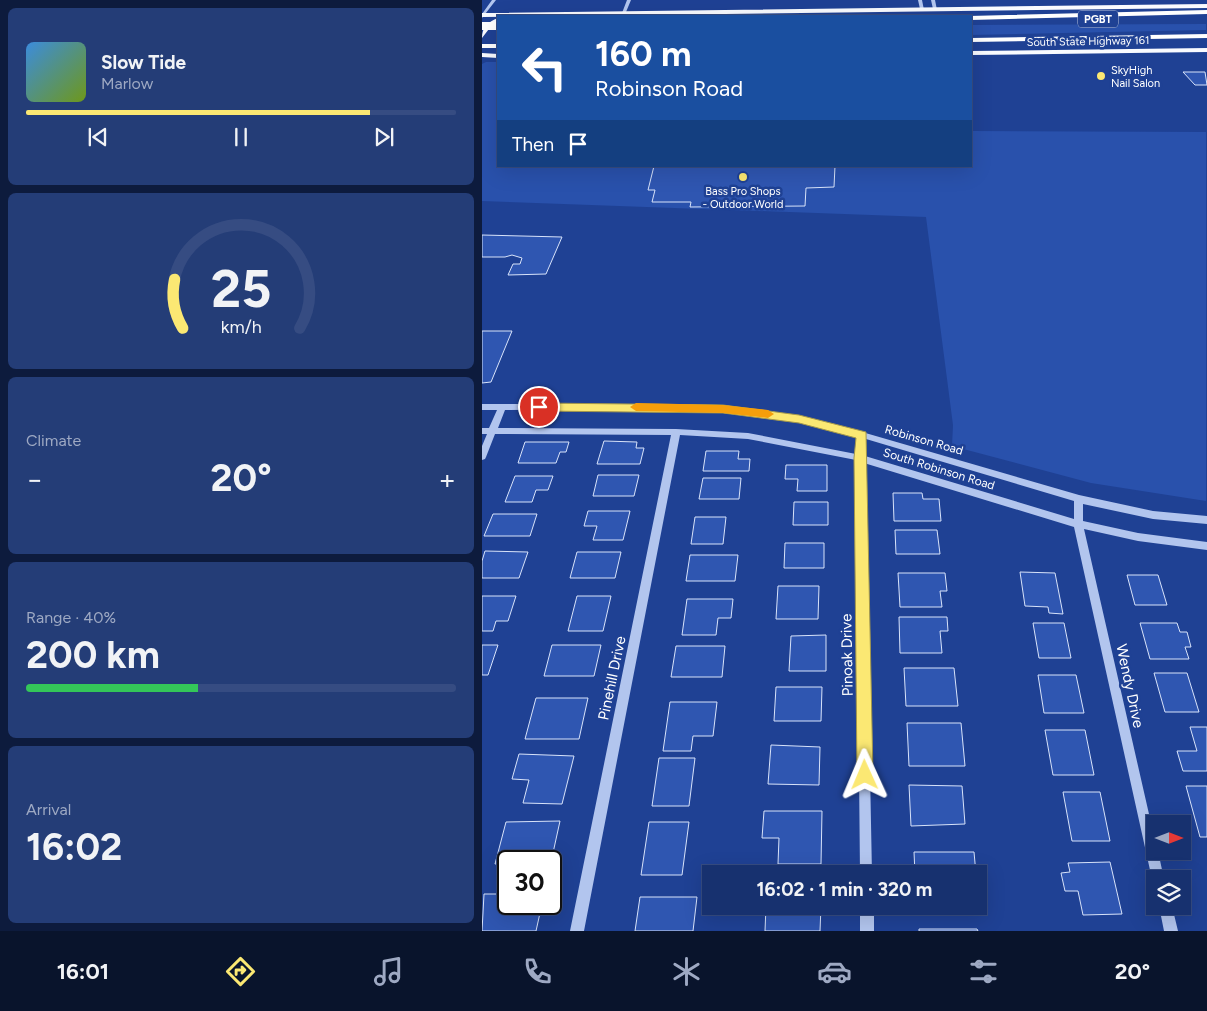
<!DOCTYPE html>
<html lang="en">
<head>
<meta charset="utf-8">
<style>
  :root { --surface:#17316f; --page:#243d77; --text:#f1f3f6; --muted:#9ea9c3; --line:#364c82; --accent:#fbe873 }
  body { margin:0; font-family:Figtree,sans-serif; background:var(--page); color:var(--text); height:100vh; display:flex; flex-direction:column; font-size:19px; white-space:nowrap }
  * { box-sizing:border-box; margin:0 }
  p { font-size:16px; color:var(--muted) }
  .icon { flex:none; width:28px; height:28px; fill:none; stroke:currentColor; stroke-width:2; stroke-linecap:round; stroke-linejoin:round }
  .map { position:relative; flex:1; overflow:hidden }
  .sheet { display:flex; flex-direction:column; gap:8px; padding:8px; background:#0d1b3d; width:482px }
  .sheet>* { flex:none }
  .hud { position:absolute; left:15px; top:15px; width:475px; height:152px; border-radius:0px; box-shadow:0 5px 20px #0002,0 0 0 1px var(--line); background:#1a4fa0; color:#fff; overflow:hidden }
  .needle { width:32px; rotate:90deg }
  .controls { position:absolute; left:664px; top:815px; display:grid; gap:10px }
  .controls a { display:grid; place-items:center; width:45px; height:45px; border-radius:0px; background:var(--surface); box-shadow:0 5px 20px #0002,0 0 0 1px var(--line); font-size:25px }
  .speed { position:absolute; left:15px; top:850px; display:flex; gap:10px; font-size:25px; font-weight:700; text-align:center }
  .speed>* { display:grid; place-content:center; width:65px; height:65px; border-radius:50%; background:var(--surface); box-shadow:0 5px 20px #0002,0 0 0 1px var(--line); line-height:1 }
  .speed .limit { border:2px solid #111; border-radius:8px; background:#fff; color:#111 }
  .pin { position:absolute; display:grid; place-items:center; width:42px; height:42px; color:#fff; margin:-21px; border:2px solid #fff; border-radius:50%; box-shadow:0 1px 5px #0007 }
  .me { position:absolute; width:55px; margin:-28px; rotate:359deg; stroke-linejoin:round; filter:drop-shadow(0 0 4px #0008) }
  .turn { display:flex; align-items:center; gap:18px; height:105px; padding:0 15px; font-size:22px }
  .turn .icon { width:65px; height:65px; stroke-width:2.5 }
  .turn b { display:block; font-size:35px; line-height:42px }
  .then { display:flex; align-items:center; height:48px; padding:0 15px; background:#0003; gap:10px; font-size:19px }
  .big { font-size:38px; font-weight:700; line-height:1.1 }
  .sheet .widget { flex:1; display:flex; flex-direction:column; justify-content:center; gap:8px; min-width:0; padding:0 18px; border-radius:8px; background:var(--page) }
  .sheet .dial { align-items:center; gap:0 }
  .dial svg { height:130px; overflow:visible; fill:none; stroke:var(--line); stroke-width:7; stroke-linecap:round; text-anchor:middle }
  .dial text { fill:var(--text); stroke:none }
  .song { display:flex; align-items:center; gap:15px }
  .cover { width:60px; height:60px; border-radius:8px; background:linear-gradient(135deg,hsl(210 70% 55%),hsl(80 70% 35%)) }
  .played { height:5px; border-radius:2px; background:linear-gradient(90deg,var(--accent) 80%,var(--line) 80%) }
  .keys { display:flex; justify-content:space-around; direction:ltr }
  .heat { display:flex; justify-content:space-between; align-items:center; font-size:28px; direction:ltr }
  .charge { height:8px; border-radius:4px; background:linear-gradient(90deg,#34c759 40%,var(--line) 0) }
  .trip { position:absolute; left:220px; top:865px; width:285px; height:50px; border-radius:0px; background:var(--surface); box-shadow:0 5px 20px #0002,0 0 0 1px var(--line); font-weight:700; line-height:50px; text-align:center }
  .dock { display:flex; height:80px; justify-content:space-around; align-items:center; background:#09142c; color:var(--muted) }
  .dock .icon { width:35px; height:35px }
  .dock .selected { color:var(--accent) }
  .dock b { font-size:22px; color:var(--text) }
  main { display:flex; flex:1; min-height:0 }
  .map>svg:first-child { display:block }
  .green { fill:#2951ac }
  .building { fill:#2f56b1; stroke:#d8e3fa }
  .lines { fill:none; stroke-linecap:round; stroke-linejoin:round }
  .minor { fill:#b2c5ee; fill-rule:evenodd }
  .major { fill:#f9fbff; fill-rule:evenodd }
  .highway { fill:#fff; fill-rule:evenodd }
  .highway-bridge { stroke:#fff; stroke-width:8 }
  .route { fill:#fbe873; stroke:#a3974b }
  .slow { fill:#f59e0b }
  .poi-dot { fill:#fbe873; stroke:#1f4194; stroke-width:2 }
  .labels { text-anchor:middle; stroke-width:5; stroke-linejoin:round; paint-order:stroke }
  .shield { fill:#1f4194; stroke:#bcc6df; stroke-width:1 }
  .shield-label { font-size:11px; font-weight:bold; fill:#fff }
  .far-street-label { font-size:11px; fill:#fff; stroke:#1f4194 }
  .far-poi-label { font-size:11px; fill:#fff; stroke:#1f4194; text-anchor:start }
  .street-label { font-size:12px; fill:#fff; stroke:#1f4194 }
  .near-street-label { font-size:15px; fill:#fff; stroke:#1f4194 }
</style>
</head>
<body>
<main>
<section class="sheet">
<div class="widget">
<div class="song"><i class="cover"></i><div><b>Slow Tide</b><p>Marlow</p></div></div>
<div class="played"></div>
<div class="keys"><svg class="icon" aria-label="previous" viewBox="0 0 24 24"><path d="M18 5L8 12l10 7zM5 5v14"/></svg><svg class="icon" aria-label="pause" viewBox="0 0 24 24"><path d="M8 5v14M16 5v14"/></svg><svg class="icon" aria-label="next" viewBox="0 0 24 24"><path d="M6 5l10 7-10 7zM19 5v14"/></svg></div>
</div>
<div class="widget dial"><svg viewBox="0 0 100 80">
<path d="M14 69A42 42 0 1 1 86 69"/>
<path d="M14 69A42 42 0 0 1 9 39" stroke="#fbe873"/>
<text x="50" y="56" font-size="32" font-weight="700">25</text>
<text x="50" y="72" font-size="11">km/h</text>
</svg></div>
<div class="widget"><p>Climate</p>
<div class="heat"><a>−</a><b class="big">20°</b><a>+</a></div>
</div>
<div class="widget"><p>Range · 40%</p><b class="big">200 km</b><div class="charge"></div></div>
<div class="widget"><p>Arrival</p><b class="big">16:02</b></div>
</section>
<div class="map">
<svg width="725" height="931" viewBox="0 0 725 931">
  <rect width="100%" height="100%" fill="#1f4194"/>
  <!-- green -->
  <path class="green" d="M724,24V30L489,35V25Z
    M4,62H16V166H489V131L724,132V501L609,483L470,446L471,425L444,217L0,201V64Z"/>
  <!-- building -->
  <path class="building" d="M701,72H723L725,85H713Z
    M172,166H353L352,187L324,188L323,206L208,207L209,202H170L173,190H166Z
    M0,235L80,237L64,274L26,275L31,264H38L40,258L30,255L23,257H0Z
    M0,331H30L9,382L0,383Z
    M122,441L155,442L154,448H162L158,464H115Z
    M43,442H87L84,452H78L74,463H36Z
    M224,451H257L256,459H268L267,471H221Z
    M304,465H345V491H315L316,479H303Z
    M116,475H157L152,496H111Z
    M33,476H71L66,490H54L50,502H23Z
    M221,478H259L257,499H217Z
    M411,493H440L441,499H457L459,521H412Z
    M312,502H346V525H311Z
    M106,511H148L141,540H111L115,526H102Z
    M11,514H55L48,536H2Z
    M213,517H244L241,544H209Z
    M413,530H455L458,554H414Z
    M303,543H342V568H302Z
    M3,551L46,552L37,578H0V561Z
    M95,552H139L133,578H88Z
    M208,555H256L253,581H204Z
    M538,572L573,573L581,614L567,613L566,607L543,606Z
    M416,573H463L465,591H458L460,607H418Z
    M645,575H676L685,605H653Z
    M296,586H337L336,619H294Z
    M0,596H34L26,621H14L11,631H0Z
    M95,596H129L121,631H86Z
    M205,599H251L249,618H236L234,635H200Z
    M417,617H465L466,631H458L460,653H418Z
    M551,623H582L589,658H557Z
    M658,623H695L698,632H705L709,647H703L707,659H668Z
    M344,635V671H307L309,636Z
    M0,645H16L6,675H0Z
    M70,645H119L112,676H62Z
    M194,646H243L240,677H189Z
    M422,668H472L476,706H424Z
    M672,673H705L717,712H683Z
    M556,675H594L602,713H562Z
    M294,687H340L339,721H292Z
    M54,698H106L97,739H43Z
    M188,702H235L231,736H211L209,751H181Z
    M425,723H479L483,766H427Z
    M708,727H725V771H701L695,751H715Z
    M563,730H603L612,775H571Z
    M289,745L338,747L337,785L286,784Z
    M37,754L92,756L80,804L41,803L47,780L30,779Z
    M177,758H213L207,806H170Z
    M427,785L480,786L483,824L429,826Z
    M704,786H725V837H718Z
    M581,792H618L628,841H590Z
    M282,811H340L339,864H296L297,838H280Z
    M78,821L69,862L26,861V863L13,864L24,822Z
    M167,822H207L200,875H159Z
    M432,852H492L494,874H433Z
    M628,862L640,914L601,915L596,891H583L579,873L588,872L586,863Z
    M2,894H26V904H60L54,931H0Z
    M158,897H215L211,931H153Z
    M284,906H339L338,931H283Z
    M435,906H491L492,908H435Z
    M437,929H495L496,931H437Z"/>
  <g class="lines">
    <!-- minor -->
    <path class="minor" d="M10,0H14L0,18V14Z
      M145,0H149L144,12L140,13Z
      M436,0H440L442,10L438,9Z
      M449,0H453L455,10L451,9Z
      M0,404H202L282,410L317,416L380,432L597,495L671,511L725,516V524L671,519L601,504V521L656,533L725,542V550L656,541L602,529L672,836V851H676L682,879H672V884L670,879L592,527L382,463L390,874H378L374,460L266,439L198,435L102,931H88L189,435L13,434L4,457L3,459L0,460V446L5,434H0V428H7L15,410H0ZM23,410C109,410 197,405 282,416C314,420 345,429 376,437L374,454L266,433L194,429L16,428ZM384,439L592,501V519L383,456Z
      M378,906H392V931H378Z
      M677,906H690L696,931H682Z"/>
    <!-- major -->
    <path class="major" d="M725,4V8L0,17V13Z
      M16,18V22L10,25L0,38C0,27 6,22 16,18Z
      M725,48V52L489,55V51Z
      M0,53L16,54V58L0,57Z"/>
    <!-- highway -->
    <path class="highway" d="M725,10V14L489,20L487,16Z
      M725,34V38L489,42V38Z
      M0,44H16V48H0Z"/>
    <!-- highway-bridge -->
    <path class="highway-bridge" d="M0,26H16"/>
  </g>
  <!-- route -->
  <path class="route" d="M57,403L241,405L317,415L384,432L391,775L388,780L383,783L377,780L375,775L372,458L374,438L317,423L241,413L57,411L51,407Z"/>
  <!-- slow -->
  <path class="slow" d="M154,403L241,405L286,410L292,414L286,418L241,413L154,411L148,407Z"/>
  <!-- markers -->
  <g class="poi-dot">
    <circle cx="619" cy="76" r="5"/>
    <circle cx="261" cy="177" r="5"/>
  </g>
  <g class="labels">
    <!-- shield labels -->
    <rect class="shield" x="596" y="10.5" width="40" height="17" rx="4"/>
    <g class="shield-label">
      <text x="616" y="23">PGBT</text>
    </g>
    <!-- far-street labels -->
    <g class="far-street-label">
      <text transform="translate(606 41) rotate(-1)" y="4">South State Highway 161</text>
    </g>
    <!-- far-poi labels -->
    <g class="far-poi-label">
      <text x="629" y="74">SkyHigh<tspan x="629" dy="13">Nail Salon</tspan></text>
      <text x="261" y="195" text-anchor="middle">Bass Pro Shops<tspan x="261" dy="13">- Outdoor World</tspan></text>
    </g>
    <!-- street labels -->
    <g class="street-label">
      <text transform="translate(442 440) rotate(16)" y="4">Robinson Road</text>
      <text transform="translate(457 469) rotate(17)" y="4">South Robinson Road</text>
    </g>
    <!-- near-street labels -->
    <g class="near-street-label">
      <text transform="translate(365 655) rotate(-91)" y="5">Pinoak Drive</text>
      <text transform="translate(130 678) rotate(-78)" y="5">Pinehill Drive</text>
      <text transform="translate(648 686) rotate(78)" y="5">Wendy Drive</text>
    </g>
  </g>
</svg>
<div class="controls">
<a><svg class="needle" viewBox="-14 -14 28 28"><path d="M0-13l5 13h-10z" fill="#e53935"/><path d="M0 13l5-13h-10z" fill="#9ea9c3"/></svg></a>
<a><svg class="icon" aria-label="layers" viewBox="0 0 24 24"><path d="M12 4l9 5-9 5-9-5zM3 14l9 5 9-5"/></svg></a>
</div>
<div class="speed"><div class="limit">30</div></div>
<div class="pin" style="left:57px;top:407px;background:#d93025"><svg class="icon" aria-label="arrive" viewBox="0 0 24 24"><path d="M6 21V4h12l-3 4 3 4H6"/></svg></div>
<svg class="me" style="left:383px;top:775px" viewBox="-20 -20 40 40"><path d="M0-17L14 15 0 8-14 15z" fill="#fbe873" stroke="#fff" stroke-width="4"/></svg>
<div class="trip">16:02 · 1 min · 320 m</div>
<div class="hud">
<div class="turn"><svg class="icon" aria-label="left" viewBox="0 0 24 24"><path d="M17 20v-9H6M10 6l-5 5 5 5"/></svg><div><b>160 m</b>Robinson Road</div></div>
<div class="then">Then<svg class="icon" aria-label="arrive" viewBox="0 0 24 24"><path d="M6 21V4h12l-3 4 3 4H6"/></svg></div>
</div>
</div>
</main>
<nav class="dock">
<b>16:01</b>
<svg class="icon selected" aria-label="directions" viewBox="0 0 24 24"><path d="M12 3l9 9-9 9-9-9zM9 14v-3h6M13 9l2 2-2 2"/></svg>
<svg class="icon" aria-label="music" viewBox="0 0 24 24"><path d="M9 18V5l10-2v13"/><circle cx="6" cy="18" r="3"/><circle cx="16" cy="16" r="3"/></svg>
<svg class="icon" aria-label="phone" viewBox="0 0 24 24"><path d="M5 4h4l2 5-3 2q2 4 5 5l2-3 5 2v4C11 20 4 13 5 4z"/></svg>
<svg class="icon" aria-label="climate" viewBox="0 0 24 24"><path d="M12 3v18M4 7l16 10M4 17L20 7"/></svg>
<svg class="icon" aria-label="car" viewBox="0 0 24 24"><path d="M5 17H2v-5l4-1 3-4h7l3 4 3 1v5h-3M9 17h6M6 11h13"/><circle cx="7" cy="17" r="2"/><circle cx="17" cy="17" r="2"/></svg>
<svg class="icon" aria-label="filters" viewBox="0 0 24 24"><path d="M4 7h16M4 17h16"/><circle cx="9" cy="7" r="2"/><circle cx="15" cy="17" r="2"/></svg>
<b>20°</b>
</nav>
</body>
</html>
